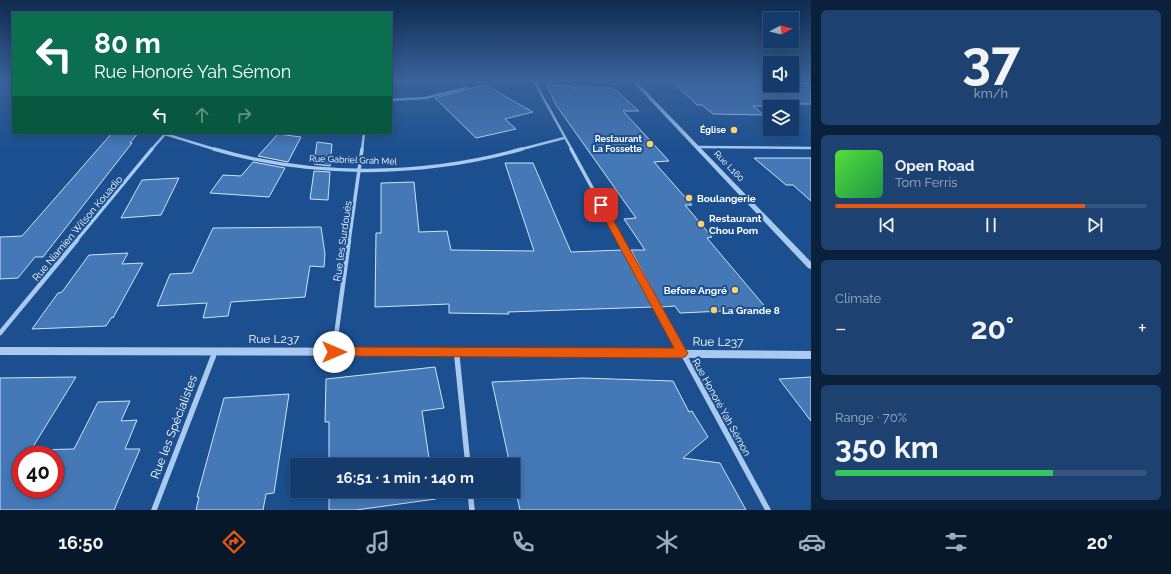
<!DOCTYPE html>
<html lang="en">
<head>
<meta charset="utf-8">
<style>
  :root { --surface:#143b6b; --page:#1d4271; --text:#f1f3f6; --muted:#9dadc1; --line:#33557e; --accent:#ea580c }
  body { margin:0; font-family:Raleway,sans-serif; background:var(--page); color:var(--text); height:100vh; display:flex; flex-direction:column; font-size:15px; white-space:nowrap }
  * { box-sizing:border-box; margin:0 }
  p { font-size:13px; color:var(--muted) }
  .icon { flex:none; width:22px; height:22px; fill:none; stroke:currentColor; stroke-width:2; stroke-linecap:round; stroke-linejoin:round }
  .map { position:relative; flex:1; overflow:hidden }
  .side { display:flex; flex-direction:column; gap:10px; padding:10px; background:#0b203b; width:360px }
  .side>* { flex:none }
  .hud { position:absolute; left:12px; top:12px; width:380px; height:122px; border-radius:0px; box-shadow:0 2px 10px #0003,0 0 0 1px var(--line); background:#0b6e4f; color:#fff; overflow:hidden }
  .needle { width:26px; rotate:83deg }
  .controls { position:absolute; left:763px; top:12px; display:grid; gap:8px }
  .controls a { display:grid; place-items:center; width:36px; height:36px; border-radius:0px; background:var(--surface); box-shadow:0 2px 10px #0003,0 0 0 1px var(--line); font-size:20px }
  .speed { position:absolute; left:12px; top:446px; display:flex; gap:8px; font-size:20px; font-weight:700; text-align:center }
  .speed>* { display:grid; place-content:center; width:52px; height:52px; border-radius:50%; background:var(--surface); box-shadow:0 2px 10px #0003,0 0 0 1px var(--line); line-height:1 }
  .speed .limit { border:6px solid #d22; background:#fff; color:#111 }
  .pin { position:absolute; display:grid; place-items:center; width:34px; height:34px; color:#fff; margin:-17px; border-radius:8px; box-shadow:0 2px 6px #0006 }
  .me { position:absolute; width:44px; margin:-22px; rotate:90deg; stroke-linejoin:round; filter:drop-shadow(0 0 3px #0008) }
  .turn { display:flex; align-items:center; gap:14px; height:84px; padding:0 16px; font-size:18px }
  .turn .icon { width:52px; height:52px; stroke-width:2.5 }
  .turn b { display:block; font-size:28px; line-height:34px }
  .lanes { display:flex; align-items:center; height:38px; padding:0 16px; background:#0003; justify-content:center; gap:20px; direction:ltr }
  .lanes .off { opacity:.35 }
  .big { font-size:30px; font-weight:700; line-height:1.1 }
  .side .widget { flex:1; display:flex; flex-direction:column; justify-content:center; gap:6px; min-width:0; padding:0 14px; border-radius:6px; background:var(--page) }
  .side .dial { align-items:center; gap:0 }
  .dial b { font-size:52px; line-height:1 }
  .song { display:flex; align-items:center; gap:12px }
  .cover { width:48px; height:48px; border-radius:6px; background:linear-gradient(135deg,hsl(110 70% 55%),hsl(140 70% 35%)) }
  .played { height:4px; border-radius:2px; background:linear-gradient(90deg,var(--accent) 80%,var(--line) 80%) }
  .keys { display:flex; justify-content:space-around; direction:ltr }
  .heat { display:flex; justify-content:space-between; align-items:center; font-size:22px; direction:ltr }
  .charge { height:6px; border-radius:3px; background:linear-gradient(90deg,#34c759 70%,var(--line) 0) }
  .trip { position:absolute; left:290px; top:458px; width:230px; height:40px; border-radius:0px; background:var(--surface); box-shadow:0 2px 10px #0003,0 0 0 1px var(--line); font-weight:700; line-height:40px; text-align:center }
  .tabs { display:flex; height:64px; justify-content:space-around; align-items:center; background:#08182b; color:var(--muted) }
  .tabs .icon { width:28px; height:28px }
  .tabs .active { color:var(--accent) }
  .tabs b { font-size:18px; color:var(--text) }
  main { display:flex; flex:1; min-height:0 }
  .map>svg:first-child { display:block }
  .building { fill:#4478b7; stroke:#cfe3fa; fill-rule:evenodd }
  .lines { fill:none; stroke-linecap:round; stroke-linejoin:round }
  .minor-far3 { stroke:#a9c9ee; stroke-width:2.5 }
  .minor-far2 { stroke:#a9c9ee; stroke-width:3.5 }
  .minor-far1 { stroke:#a9c9ee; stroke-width:4.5 }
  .minor { stroke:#a9c9ee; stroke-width:5.5 }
  .tertiary { fill:#a9c9ee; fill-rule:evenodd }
  .route { fill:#ea580c; stroke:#983908 }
  .poi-dot { fill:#ffd166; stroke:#1b4f8f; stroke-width:1.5 }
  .labels { text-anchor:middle; stroke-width:4; stroke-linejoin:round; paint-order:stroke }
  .far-poi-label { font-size:9px; font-weight:bold; fill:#fff; stroke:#1b4f8f; text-anchor:end }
  .far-street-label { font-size:9px; fill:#fff; stroke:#1b4f8f }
  .poi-label { font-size:10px; font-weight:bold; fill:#fff; stroke:#1b4f8f; text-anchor:start }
  .street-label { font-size:10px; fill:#fff; stroke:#1b4f8f }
  .near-street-label { font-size:12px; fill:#fff; stroke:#1b4f8f }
</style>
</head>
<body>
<main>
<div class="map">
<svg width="811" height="510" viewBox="0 0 811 510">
  <rect width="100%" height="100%" fill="#1b4f8f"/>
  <!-- building -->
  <path class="building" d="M671,80H770V85L811,83V104H772L774,106H753L764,115L713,114L702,105H697Z
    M485,85L533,112L505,119L516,129L476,138L435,98Z
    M547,85L573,86L574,88H613L639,111H623L669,161L654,162L692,205H685L712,237L707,238L767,309L680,313L675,306L661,307L631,250H645L624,219L636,218L556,105Z
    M112,133H138L130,143H132L43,257H35L18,278L0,279V237L22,236Z
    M278,134L301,137L288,162L258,156Z
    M317,142L332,144L330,166L314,164Z
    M754,158H811V201L793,185H786Z
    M253,162L285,168L269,197L210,193L223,175L241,176Z
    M505,163H533L571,252L622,250L653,307L508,312L509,314L449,313V304L375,307L376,233H381V183L414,182L419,232L447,231L451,250L534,251Z
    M314,171L330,172L328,200L310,199Z
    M179,178L161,215L121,218L142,180Z
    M321,227L325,254L324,267L310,266L305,297L231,302L228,316L203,318L207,303L157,306L170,274L192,273L213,228Z
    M128,253L122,264L143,263L113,318L112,317L106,326L32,329L58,293L62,292L89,255Z
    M435,367L444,408L422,411L430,465H329V422H325L326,379Z
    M76,377L31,450L74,449L98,402L130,401L121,421L137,420L125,449H140L114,510H0V378ZM21,455H55V489H21Z
    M811,377V421L779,379Z
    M583,378L673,381L689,412L692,411L708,437L683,458L720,463L746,510H520L513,479V465H510L492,382Z
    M289,394L274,493L266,494L263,510H196L199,497H197L224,398Z
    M329,491H434L436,499L356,510H329Z"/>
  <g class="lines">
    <!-- minor-far3 -->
    <path class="minor-far3" d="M391,81L593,80
      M534,81L572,150
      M391,100L425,98L466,88
      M165,134L217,150
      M698,147L811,148
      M151,150L166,133
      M362,150L364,133
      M518,150L564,138"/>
    <!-- minor-far2 -->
    <path class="minor-far2" d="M214,149C312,178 423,177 522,149
      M571,149L621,241
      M76,241L152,149
      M349,241L362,149"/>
    <!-- minor-far1 -->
    <path class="minor-far1" d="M621,240L685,358
      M0,333L77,240
      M334,351L349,240
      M456,352L457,358
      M213,358L215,352"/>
    <!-- minor -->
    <path class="minor" d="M457,357L468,465
      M685,357L768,510
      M470,491L472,510
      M154,510L213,357"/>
    <!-- tertiary -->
    <path class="tertiary" d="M631,80H635L811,262V269L808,268Z
      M0,347L456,348L811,351V359L456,356L0,355Z"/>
  </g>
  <!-- sky -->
  <linearGradient id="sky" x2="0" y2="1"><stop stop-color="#0f2b4f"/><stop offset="0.53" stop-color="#39639b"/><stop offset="1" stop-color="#39639b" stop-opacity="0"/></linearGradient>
  <rect width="811" height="151" fill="url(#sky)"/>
  <!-- route -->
  <path class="route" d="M598,203H604L605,205L686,350L688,353L686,356L682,358L334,356L330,355L328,352L330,348L334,347L674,348L597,205Z"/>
  <!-- markers -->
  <g class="poi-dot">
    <circle cx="734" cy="130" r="4"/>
    <circle cx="650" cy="144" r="4"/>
    <circle cx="689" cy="198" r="4"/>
    <circle cx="701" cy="224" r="4"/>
    <circle cx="735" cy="290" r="4"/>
    <circle cx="714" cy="310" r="4"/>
  </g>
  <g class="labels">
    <!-- far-poi labels -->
    <g class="far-poi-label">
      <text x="726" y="133">Église</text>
      <text x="642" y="142">Restaurant<tspan x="642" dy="10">La Fossette</tspan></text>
    </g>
    <!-- far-street labels -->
    <g class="far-street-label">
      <text transform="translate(353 160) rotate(2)" y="3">Rue Gabriel Grah Mel</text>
      <text transform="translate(729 166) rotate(46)" y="3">Rue L160</text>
    </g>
    <!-- poi labels -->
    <g class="poi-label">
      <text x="697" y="202">Boulangerie</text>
      <text x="709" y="222">Restaurant<tspan x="709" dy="12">Chou Pom</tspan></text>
      <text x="727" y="294" text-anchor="end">Before Angré</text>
      <text x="722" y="314">La Grande 8</text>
    </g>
    <!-- street labels -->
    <g class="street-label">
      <text transform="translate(77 228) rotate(-50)" y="4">Rue Niamien Wilson Kouadio</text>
      <text transform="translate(342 241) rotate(-82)" y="4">Rue les Surdoués</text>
      <text transform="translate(722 407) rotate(61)" y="4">Rue Honoré Yah Sémon</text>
    </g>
    <!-- near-street labels -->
    <g class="near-street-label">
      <text x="274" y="343">Rue L237</text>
      <text transform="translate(718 342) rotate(1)" y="4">Rue L237</text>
      <text transform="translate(174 427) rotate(-69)" y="4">Rue les Spécialistes</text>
    </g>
  </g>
</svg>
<div class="controls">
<a><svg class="needle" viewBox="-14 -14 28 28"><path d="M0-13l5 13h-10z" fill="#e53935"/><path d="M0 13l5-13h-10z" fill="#9dadc1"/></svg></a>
<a><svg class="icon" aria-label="sound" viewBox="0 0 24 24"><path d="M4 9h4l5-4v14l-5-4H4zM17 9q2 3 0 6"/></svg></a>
<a><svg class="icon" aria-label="layers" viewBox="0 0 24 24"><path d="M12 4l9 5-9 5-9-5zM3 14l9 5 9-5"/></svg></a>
</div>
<div class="speed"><div class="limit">40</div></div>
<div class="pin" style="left:601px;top:205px;background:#d93025"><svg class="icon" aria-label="arrive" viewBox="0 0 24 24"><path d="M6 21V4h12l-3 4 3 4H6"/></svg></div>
<svg class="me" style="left:334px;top:352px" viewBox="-20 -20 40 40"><circle r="19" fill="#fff"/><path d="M0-13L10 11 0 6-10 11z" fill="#ea580c"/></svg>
<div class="trip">16:51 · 1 min · 140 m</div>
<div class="hud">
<div class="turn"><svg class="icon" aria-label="left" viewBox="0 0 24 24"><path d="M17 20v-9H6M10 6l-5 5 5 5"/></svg><div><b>80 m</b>Rue Honoré Yah Sémon</div></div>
<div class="lanes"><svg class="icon" aria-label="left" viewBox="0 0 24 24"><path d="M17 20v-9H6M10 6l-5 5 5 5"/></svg><svg class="icon off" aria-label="ahead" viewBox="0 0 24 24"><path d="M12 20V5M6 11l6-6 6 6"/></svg><svg class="icon off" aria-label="right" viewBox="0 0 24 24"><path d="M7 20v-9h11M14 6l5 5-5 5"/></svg></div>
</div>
</div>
<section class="side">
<div class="widget dial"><b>37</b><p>km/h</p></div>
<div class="widget">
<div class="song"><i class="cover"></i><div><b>Open Road</b><p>Tom Ferris</p></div></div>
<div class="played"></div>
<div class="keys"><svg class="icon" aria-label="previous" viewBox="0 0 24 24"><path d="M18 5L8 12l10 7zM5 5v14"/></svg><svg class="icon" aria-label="pause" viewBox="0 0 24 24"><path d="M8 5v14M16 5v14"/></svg><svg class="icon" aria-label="next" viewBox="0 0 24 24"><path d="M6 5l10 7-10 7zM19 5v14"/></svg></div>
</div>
<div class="widget"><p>Climate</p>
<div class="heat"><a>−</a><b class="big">20°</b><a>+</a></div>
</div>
<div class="widget"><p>Range · 70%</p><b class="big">350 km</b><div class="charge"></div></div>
</section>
</main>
<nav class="tabs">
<b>16:50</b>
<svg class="icon active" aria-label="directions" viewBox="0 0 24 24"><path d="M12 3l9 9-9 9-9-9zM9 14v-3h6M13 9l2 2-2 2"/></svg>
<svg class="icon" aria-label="music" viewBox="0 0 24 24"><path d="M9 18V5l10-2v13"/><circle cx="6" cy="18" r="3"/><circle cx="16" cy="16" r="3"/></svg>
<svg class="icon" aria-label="phone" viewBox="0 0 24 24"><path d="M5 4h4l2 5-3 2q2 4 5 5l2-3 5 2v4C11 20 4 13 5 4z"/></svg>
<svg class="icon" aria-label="climate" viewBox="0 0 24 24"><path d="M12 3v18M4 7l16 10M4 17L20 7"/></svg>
<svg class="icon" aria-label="car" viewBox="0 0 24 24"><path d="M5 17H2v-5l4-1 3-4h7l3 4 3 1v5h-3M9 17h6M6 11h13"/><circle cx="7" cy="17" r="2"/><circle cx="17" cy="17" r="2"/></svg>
<svg class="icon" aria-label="filters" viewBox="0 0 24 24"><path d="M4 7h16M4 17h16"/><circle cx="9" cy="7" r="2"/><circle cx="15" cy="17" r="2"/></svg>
<b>20°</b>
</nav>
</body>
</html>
